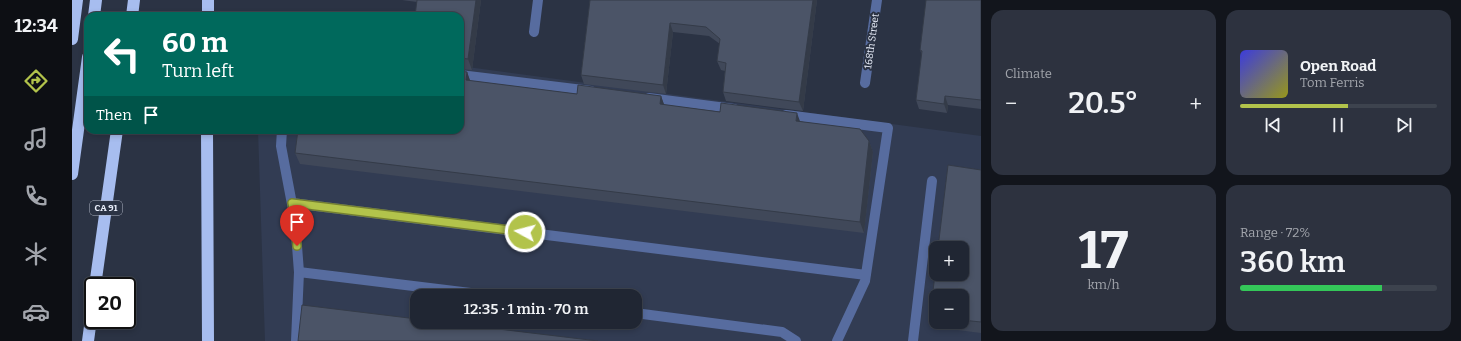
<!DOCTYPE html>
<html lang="en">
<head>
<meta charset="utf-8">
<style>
  :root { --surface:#202633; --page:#2d323f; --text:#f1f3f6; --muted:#a2a5ac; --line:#3d434e; --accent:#b2c34b }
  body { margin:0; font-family:Bitter,serif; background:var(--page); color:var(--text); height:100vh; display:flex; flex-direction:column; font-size:15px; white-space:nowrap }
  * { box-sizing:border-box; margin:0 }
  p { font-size:13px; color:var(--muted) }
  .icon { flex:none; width:22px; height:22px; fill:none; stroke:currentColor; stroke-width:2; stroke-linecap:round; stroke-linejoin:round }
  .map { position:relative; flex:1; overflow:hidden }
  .drawer { display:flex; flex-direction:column; gap:10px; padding:10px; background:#12151c; width:480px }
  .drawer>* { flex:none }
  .hud { position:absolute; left:12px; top:12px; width:380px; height:122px; border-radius:12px; box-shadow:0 2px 6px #0003,0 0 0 1px var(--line); background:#00695c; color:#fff; overflow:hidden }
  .tools { position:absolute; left:857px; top:241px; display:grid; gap:8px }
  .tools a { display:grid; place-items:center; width:40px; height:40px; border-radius:8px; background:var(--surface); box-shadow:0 2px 6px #0003,0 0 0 1px var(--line); font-size:20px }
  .speed { position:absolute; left:12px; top:277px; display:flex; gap:8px; font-size:20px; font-weight:700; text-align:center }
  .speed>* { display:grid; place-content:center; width:52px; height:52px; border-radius:50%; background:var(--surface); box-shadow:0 2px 6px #0003,0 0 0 1px var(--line); line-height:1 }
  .speed .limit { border:2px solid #111; border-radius:6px; background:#fff; color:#111 }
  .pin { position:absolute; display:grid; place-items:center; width:34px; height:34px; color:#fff; margin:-41px -17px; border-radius:50% 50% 50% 0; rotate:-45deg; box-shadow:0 0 4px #0007 }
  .pin .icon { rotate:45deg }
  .me { position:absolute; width:44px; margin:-22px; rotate:277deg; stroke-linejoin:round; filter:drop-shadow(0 0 3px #0008) }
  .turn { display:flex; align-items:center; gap:14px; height:84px; padding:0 12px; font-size:18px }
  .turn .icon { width:52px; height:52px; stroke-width:2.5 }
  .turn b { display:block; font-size:28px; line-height:34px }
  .then { display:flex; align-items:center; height:38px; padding:0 12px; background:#0003; gap:8px; font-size:15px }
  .big { font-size:30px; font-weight:600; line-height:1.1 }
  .drawer .widget { flex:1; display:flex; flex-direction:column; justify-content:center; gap:6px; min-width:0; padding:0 14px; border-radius:12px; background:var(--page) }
  .drawer .dial { align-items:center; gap:0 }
  .dial b { font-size:52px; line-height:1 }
  .song { display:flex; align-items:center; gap:12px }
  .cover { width:48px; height:48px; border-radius:6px; background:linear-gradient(135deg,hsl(240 70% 55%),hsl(60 70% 35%)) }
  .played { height:4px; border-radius:2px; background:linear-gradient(90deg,var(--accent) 55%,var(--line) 55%) }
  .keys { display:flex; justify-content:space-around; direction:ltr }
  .heat { display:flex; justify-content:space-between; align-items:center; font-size:22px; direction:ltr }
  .charge { height:6px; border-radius:3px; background:linear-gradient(90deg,#34c759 72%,var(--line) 0) }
  .drawer .tiles { flex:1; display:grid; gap:10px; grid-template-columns:repeat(2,1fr) }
  .trip { position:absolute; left:338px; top:289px; width:232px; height:40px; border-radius:12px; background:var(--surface); box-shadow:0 2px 6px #0003,0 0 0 1px var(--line); font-weight:600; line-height:40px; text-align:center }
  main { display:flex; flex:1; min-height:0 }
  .tab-bar { display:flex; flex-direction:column; width:72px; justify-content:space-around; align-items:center; background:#0d0f14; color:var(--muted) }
  .tab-bar .icon { width:28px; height:28px }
  .tab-bar .active { color:var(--accent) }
  .tab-bar b { font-size:18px; color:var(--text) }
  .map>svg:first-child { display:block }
  .built { fill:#323c53; fill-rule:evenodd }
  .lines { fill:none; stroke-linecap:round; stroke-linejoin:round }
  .lane { stroke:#576c9f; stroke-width:10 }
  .street { stroke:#576c9f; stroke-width:10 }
  .highway { stroke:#a7bdef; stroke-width:12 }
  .wall { fill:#404859; fill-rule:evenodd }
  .shaded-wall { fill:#343b48 }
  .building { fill:#4b5467; stroke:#343b48 }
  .route-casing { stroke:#747f31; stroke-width:10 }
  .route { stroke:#b2c34b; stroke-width:7 }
  .labels { text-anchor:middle; stroke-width:4; stroke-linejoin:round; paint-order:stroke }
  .shield { fill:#2b3344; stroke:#b1b7c5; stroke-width:1 }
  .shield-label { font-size:9px; font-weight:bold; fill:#ebf0fc }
  .street-label { font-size:10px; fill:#ebf0fc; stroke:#2b3344 }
</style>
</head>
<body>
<main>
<nav class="tab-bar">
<b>12:34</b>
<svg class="icon active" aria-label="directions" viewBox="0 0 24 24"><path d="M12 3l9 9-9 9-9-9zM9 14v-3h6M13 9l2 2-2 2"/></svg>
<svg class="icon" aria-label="music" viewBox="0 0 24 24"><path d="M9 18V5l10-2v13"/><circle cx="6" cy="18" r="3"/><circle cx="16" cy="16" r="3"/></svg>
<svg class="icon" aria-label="phone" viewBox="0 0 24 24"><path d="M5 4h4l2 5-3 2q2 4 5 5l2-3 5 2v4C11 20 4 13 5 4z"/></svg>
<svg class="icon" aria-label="climate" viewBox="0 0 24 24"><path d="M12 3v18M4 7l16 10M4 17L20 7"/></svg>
<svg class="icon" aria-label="car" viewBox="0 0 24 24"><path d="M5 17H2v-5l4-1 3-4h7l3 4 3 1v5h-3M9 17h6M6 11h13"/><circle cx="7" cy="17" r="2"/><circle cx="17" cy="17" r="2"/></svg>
</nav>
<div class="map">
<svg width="909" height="341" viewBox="0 0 909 341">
  <rect width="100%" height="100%" fill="#2b3344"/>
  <!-- built -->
  <path class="built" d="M388,66L909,136V341H193L186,130H388ZM864,248H890V274H864ZM345,296H563V322H345ZM864,296H890V322H864Z"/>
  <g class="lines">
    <!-- lane -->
    <path class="lane" d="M388,75L519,91
      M577,98L662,109
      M714,115L816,128L793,281L765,341
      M210,130L209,146L223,220L227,272L423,296
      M220,203L794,275
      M563,313L710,332L724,341
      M224,341L227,272
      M841,341L860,181"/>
    <!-- street -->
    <path class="street" d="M462,32L466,0
      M793,83L805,0"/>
    <!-- highway -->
    <path class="highway" d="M22,16L24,0
      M60,16L62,0
      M136,16V0
      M0,39L5,0
      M135,130L136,341
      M0,174L16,57
      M23,286L45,130
      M16,341L21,304"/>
  </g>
  <!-- wall -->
  <path class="wall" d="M330,0H409L400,70L388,69V16L345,2Z
    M518,0H745L731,111L654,101L651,92L653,71L649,70L645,61L648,44L637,36L601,32L594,94L512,84L509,75Z
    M909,0V109L876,105L875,113L847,109L844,100L850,55L848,50Z
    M395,72L398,81L505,94L589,96L592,105L728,121L797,141L801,152L792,233L228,164L223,153Z
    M876,165L909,170V333L862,327L858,316L864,266V274H890V248H866ZM864,296H890V322H864Z"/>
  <!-- shaded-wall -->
  <path class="shaded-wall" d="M404,0H409L400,70L396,59Z
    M741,0H745L731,111L727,102Z
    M598,23L601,32L594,94L591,85Z
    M395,72L399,83L394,80Z
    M589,96L593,107L588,104Z
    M873,96L876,105L875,113L872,104Z
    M725,113L729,124L724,121Z
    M797,141L801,152L792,233L788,222Z"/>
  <!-- building -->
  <path class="building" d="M345,0H404L396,59L388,58V16H343Z
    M518,0H741L727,102L651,92L654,63L645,61L648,39L634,27L598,23L591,85L509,75Z
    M854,0H909V100L873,96L872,104L844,100L850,51L848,50Z
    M388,71L395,72L394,80L505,94L506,85L589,96L588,104L648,112L649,103L725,113L724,121L788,129L797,141L788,222L223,153L226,130H388Z
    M876,165L909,170V322L890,320V296H864V317L858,316L864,266V274H890V248H866Z
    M230,305L345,319V322H368L526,341H226Z"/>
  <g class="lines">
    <defs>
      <path id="route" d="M225,246L223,220L220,203L453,232"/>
    </defs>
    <!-- route casing -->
    <use href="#route" class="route-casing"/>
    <!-- route -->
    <use href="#route" class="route"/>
  </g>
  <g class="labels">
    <!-- shield labels -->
    <rect class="shield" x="18" y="201" width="32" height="14" rx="3"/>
    <g class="shield-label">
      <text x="34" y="211">CA 91</text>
    </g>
    <!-- street labels -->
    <g class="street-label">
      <text transform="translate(799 41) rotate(-82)" y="4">168th Street</text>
    </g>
  </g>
</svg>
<div class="tools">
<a>+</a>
<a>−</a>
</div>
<div class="speed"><div class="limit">20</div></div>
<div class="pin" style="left:225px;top:246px;background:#d93025"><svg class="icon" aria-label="arrive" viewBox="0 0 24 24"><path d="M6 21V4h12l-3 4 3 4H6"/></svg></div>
<svg class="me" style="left:453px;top:232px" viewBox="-20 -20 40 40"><circle r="17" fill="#b2c34b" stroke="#fff" stroke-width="3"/><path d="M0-11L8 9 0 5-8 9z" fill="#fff"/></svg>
<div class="trip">12:35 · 1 min · 70 m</div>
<div class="hud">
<div class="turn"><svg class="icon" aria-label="left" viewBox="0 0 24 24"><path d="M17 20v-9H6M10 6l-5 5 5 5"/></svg><div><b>60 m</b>Turn left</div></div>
<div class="then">Then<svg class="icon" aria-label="arrive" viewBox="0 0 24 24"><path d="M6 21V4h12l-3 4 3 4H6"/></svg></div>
</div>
</div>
<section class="drawer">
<div class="tiles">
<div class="widget"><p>Climate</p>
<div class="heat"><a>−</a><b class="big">20.5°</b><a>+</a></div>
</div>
<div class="widget">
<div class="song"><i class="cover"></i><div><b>Open Road</b><p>Tom Ferris</p></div></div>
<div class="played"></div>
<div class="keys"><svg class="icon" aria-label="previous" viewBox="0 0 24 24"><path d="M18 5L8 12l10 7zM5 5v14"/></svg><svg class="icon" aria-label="pause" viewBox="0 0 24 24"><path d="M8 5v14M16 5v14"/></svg><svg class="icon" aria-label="next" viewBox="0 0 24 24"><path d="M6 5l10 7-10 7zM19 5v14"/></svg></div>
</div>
<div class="widget dial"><b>17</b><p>km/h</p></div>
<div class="widget"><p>Range · 72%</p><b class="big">360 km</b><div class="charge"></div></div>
</div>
</section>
</main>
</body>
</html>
